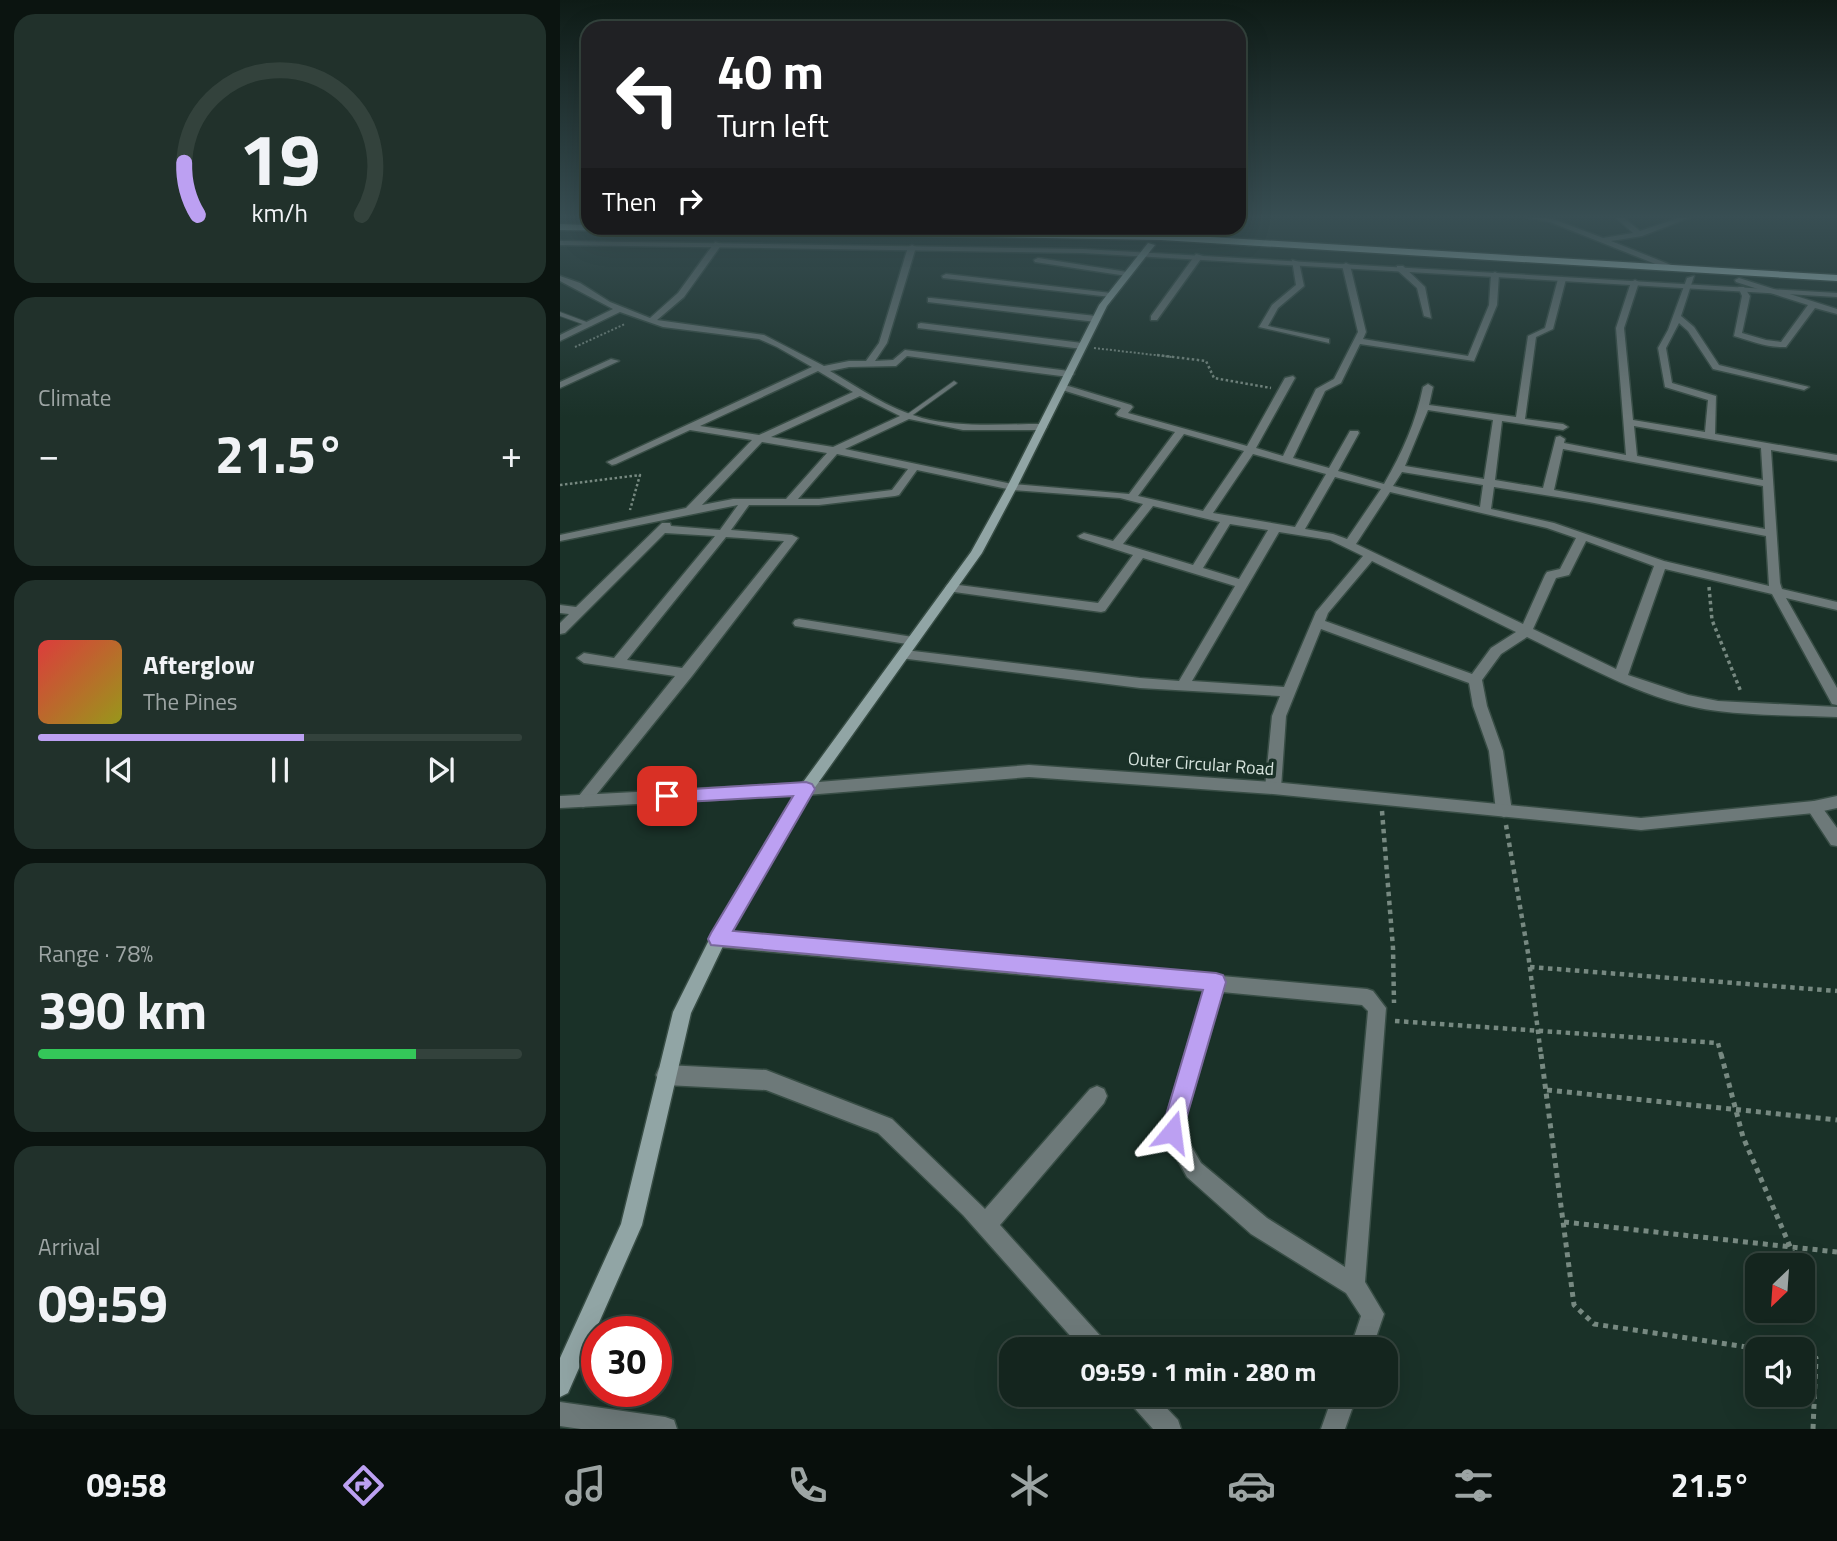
<!DOCTYPE html>
<html lang="en">
<head>
<meta charset="utf-8">
<style>
  :root { --surface:#14251e; --page:#21312b; --text:#f1f3f6; --muted:#9da5a4; --line:#33423c; --accent:#bca0f2 }
  body { margin:0; font-family:"Titillium Web",sans-serif; background:var(--page); color:var(--text); height:100vh; display:flex; flex-direction:column; font-size:26px; white-space:nowrap }
  * { box-sizing:border-box; margin:0 }
  p { font-size:23px; color:var(--muted) }
  .icon { flex:none; width:38px; height:38px; fill:none; stroke:currentColor; stroke-width:2; stroke-linecap:round; stroke-linejoin:round }
  .map { position:relative; flex:1; overflow:hidden }
  .side { display:flex; flex-direction:column; gap:14px; padding:14px; background:#0b1410; width:560px }
  .side>* { flex:none }
  .guide { position:absolute; left:21px; top:21px; width:665px; height:214px; border-radius:21px; box-shadow:0 7px 28px #0002,0 0 0 2px var(--line); background:#202124; color:#fff; overflow:hidden }
  .needle { width:46px; rotate:205deg }
  .fabs { position:absolute; left:1185px; top:1253px; display:grid; gap:14px }
  .fabs a { display:grid; place-items:center; width:70px; height:70px; border-radius:14px; background:var(--surface); box-shadow:0 7px 28px #0002,0 0 0 2px var(--line); font-size:35px }
  .speed { position:absolute; left:21px; top:1316px; display:flex; gap:14px; font-size:35px; font-weight:700; text-align:center }
  .speed>* { display:grid; place-content:center; width:91px; height:91px; border-radius:50%; background:var(--surface); box-shadow:0 7px 28px #0002,0 0 0 2px var(--line); line-height:1 }
  .speed .limit { border:10px solid #d22; background:#fff; color:#111 }
  .pin { position:absolute; display:grid; place-items:center; width:60px; height:60px; color:#fff; margin:-30px; border-radius:14px; box-shadow:0 4px 10px #0006 }
  .me { position:absolute; width:77px; margin:-38px; rotate:16deg; stroke-linejoin:round; filter:drop-shadow(0 0 5px #0008) }
  .turn { display:flex; align-items:center; gap:24px; height:147px; padding:0 21px; font-size:32px }
  .turn .icon { width:91px; height:91px; stroke-width:2.5 }
  .turn b { display:block; font-size:49px; line-height:60px }
  .then { display:flex; align-items:center; height:66px; padding:0 21px; background:#0003; gap:14px; font-size:26px }
  .big { font-size:52px; font-weight:700; line-height:1.1 }
  .side .tile { flex:1; display:flex; flex-direction:column; justify-content:center; gap:10px; min-width:0; padding:0 24px; border-radius:21px; background:var(--page) }
  .side .dial { align-items:center; gap:0 }
  .dial svg { height:182px; overflow:visible; fill:none; stroke:var(--line); stroke-width:7; stroke-linecap:round; text-anchor:middle }
  .dial text { fill:var(--text); stroke:none }
  .song { display:flex; align-items:center; gap:21px }
  .cover { width:84px; height:84px; border-radius:10px; background:linear-gradient(135deg,hsl(0 70% 55%),hsl(60 70% 35%)) }
  .played { height:7px; border-radius:4px; background:linear-gradient(90deg,var(--accent) 55%,var(--line) 55%) }
  .keys { display:flex; justify-content:space-around; direction:ltr }
  .heat { display:flex; justify-content:space-between; align-items:center; font-size:38px; direction:ltr }
  .charge { height:10px; border-radius:5px; background:linear-gradient(90deg,#34c759 78%,var(--line) 0) }
  .trip { position:absolute; left:439px; top:1337px; width:399px; height:70px; border-radius:21px; background:var(--surface); box-shadow:0 7px 28px #0002,0 0 0 2px var(--line); font-weight:700; line-height:70px; text-align:center }
  .menu { display:flex; height:112px; justify-content:space-around; align-items:center; background:#080f0c; color:var(--muted) }
  .menu .icon { width:49px; height:49px }
  .menu .current { color:var(--accent) }
  .menu b { font-size:32px; color:var(--text) }
  main { display:flex; flex:1; min-height:0 }
  .map>svg:first-child { display:block }
  .lines { fill:none; stroke-linecap:round; stroke-linejoin:round }
  .service-casing { stroke:#384d45; stroke-width:2 }
  .minor-casing { stroke:#384d45; stroke-width:3 }
  .tertiary-casing { stroke:#384d45; stroke-width:3 }
  .secondary-casing { stroke:#384d45; stroke-width:3 }
  .trunk-casing { stroke:#384d45; stroke-width:3 }
  .path-far4 { stroke:#778981; stroke-width:2; stroke-dasharray:2 2; stroke-linecap:butt }
  .path-far3 { stroke:#778981; stroke-width:2.5; stroke-dasharray:2.5 2.5; stroke-linecap:butt }
  .path-far2 { stroke:#778981; stroke-width:3.5; stroke-dasharray:3.5 3.5; stroke-linecap:butt }
  .path-far1 { stroke:#778981; stroke-width:4.5; stroke-dasharray:4.5 4.5; stroke-linecap:butt }
  .path { stroke:#778981; stroke-width:5; stroke-dasharray:5 5; stroke-linecap:butt }
  .service { fill:#6d7979; fill-rule:evenodd }
  .minor { fill:#6d7979; fill-rule:evenodd }
  .tertiary { fill:#6d7979; fill-rule:evenodd }
  .secondary { fill:#91a5a5; fill-rule:evenodd }
  .trunk { fill:#bad6d6; fill-rule:evenodd }
  .route { fill:#bca0f2; stroke:#7a689d; stroke-width:2 }
  .labels { text-anchor:middle; stroke-width:7; stroke-linejoin:round; paint-order:stroke }
  .street-label { font-size:18px; fill:#d5e2dc; stroke:#1a3128 }
</style>
</head>
<body>
<main>
<section class="side">
<div class="tile dial"><svg viewBox="0 0 100 80">
<path d="M14 69A42 42 0 1 1 86 69"/>
<path d="M14 69A42 42 0 0 1 8 46" stroke="#bca0f2"/>
<text x="50" y="56" font-size="32" font-weight="700">19</text>
<text x="50" y="72" font-size="11">km/h</text>
</svg></div>
<div class="tile"><p>Climate</p>
<div class="heat"><a>−</a><b class="big">21.5°</b><a>+</a></div>
</div>
<div class="tile">
<div class="song"><i class="cover"></i><div><b>Afterglow</b><p>The Pines</p></div></div>
<div class="played"></div>
<div class="keys"><svg class="icon" aria-label="previous" viewBox="0 0 24 24"><path d="M18 5L8 12l10 7zM5 5v14"/></svg><svg class="icon" aria-label="pause" viewBox="0 0 24 24"><path d="M8 5v14M16 5v14"/></svg><svg class="icon" aria-label="next" viewBox="0 0 24 24"><path d="M6 5l10 7-10 7zM19 5v14"/></svg></div>
</div>
<div class="tile"><p>Range · 78%</p><b class="big">390 km</b><div class="charge"></div></div>
<div class="tile"><p>Arrival</p><b class="big">09:59</b></div>
</section>
<div class="map">
<svg width="1277" height="1429" viewBox="0 0 1277 1429">
  <rect width="100%" height="100%" fill="#1a3128"/>
  <g class="lines">
    <defs>
      <path id="service" d="M0,312L32,324L33,325L28,326L0,316Z
        M394,381L397,383L396,384L350,417H346V415Z"/>
      <path id="minor" d="M965,217L993,219L1043,238L1073,233L1055,217H1063L1080,231L1121,217H1131L1082,236L1051,241L1111,265L1112,267L1108,269L990,222Z
        M155,242L162,244L124,297L97,320L204,335L264,366L289,361H306L319,343L348,247L352,245L356,247L327,343L315,361L333,360L345,350L509,371L514,374L509,377L347,356L336,366L289,367L270,371C299,388 329,409 362,418C401,428 442,424 482,424L487,427L482,430H403L349,419L285,449L452,484L569,494L615,432L558,416L556,414L561,408L499,389V385H505L571,405L573,407L568,413L687,446L725,378L733,376L735,378L696,448L723,456L756,389L774,379L798,332L782,265L786,263L790,265L806,332L803,339L908,356L929,305L931,274L935,272L939,274L937,305L914,361L800,344L781,383L765,391L733,458L769,468L790,431H798L799,433L778,471L824,484C842,453 856,422 863,387L868,384L873,387L869,405L956,417L968,336L985,328L998,279L1002,277L1006,279L993,329L976,337L965,419L1003,424L1008,427L1003,430L942,421L935,480L983,488L996,437L1000,436L1005,439L1004,443L1066,455L1056,328L1071,282L1075,280L1079,282L1064,328L1073,420L1145,432L1148,400L1105,387L1098,348L1108,330L1127,278L1134,276L1121,316L1134,327L1159,365L1249,387L1244,390L1153,369L1128,331L1119,323L1106,348L1112,383L1156,396L1155,434L1277,455V461L1211,450L1220,583L1222,589L1277,602V610L1226,598L1277,688V705L1272,704L1212,594L1105,569L1068,675L1128,695L1158,701L1277,707V717C1238,715 1197,716 1158,711C1090,703 1027,666 967,637L941,654L922,680L927,706L943,751L952,811L949,815L944,817L939,815L936,811L929,751L913,706L909,683L761,629L726,716L721,788L718,792H708L705,788L712,716L720,696L580,688L340,658L338,655L340,652L345,650L580,678L619,681L675,586L583,558L545,611L541,612L387,591L385,588L387,585L391,584L538,603L573,555L520,538L518,536L524,533L553,541L583,504L560,498L452,490L357,470L339,495L335,496L259,505H189L171,530L232,535L238,538L132,676L28,805L23,807L18,805L15,801L18,797L115,676L24,663L17,658L24,653L54,658L155,536L105,533L5,633L0,634V623L9,614L0,613V605L16,607L102,523H110L111,526L160,530L178,505L0,541V535L126,508L192,440L130,430L56,464L52,465L47,462L252,367L217,347L199,339L103,327L60,312L0,341V335L53,309L0,281V276L20,283L50,302L90,318L118,293ZM258,371L293,392L199,435L140,426ZM300,396L340,416L273,447L211,437ZM868,410L933,420L924,479L845,466ZM1074,426L1201,448L1203,480L1077,456ZM624,434L684,451L643,511L578,496ZM202,442L267,453L226,499H173L142,505ZM1003,449L1203,486L1205,529L994,490ZM277,454L348,469L332,490L259,499H238ZM693,454L766,474L735,527L653,513ZM842,472L923,485L920,507L833,486ZM775,477L821,489L787,539L773,534L745,529ZM934,487L1029,502L1206,536L1209,586L1104,561L994,523L931,509ZM830,492L987,528L1016,538L1000,569L987,572L985,575L963,624L796,544ZM593,506L660,522L633,565L563,544ZM670,524L708,530L679,579L643,568ZM719,532L770,540L803,556L756,612L724,687L632,681ZM166,537L224,541L122,668L67,660ZM1026,541L1094,566L1056,669L973,629L996,578L1009,575ZM812,561L956,632L931,648L912,674L765,621L768,613Z
        M636,254L643,256L597,320H591V316Z
        M478,258L567,272L571,274L567,276L475,262L474,260Z
        M732,260L739,262L744,286L718,308L708,326L769,339V343L699,327L712,305L736,285Z
        M837,266H843L865,287L871,318L864,316L857,288L837,270Z
        M386,274L551,293L555,295L551,297L383,278L382,276Z
        M1179,278L1277,309V314L1255,308L1226,347C1208,348 1191,341 1174,336L1182,296L1178,287H1184L1190,296L1182,333L1206,340L1221,342L1248,305L1176,282L1175,280Z
        M371,298L536,316L540,319L536,322L368,302V298Z
        M361,323L522,343L526,346L522,349L358,328V324Z
        M51,359L59,361L0,388V382Z
        M239,619L353,637L359,641L353,645L235,626L233,623L235,620Z
        M1254,801L1259,803L1277,828V846L1271,845L1246,807L1249,803Z
        M158,931L807,989L813,991L826,1008L805,1282L824,1314L812,1349H790L801,1316L786,1293L691,1234L627,1177L602,1131L644,991L158,947L152,944L149,939L152,934ZM662,992L802,1005L808,1011L785,1267L707,1218L641,1163L622,1130Z
        M106,1065L206,1070L332,1119L425,1209L530,1089L537,1086L544,1089L547,1096L544,1103L440,1225L545,1341L548,1349H522L403,1215L318,1133L206,1090L106,1085L99,1082L96,1075L99,1068Z
        M566,1395H594L618,1420L621,1429H593L570,1403Z
        M773,1395H797L785,1429H761Z
        M0,1402L105,1417L114,1420L117,1429H21L0,1426Z"/>
      <path id="tertiary" d="M603,228H611L604,239H598Z
        M0,241L523,249L1277,293V297L523,253L0,245Z
        M469,765L713,782L1081,818L1254,801L1277,796V808L1254,813L1081,830L713,794L469,777L246,795L0,808V796L246,783Z"/>
      <path id="secondary" d="M588,243L595,245L547,306L457,487L422,553L251,793L164,944L131,1013L82,1225L8,1393L0,1397V1358L61,1224L113,1012L152,934L241,785L411,552L447,487L539,305Z"/>
      <path id="trunk" d="M0,224L28,225V228L601,234L1277,275V281L601,240L0,230Z"/>
    </defs>
    <!-- service casing -->
    <use href="#service" class="service-casing"/>
    <!-- minor casing -->
    <use href="#minor" class="minor-casing"/>
    <!-- tertiary casing -->
    <use href="#tertiary" class="tertiary-casing"/>
    <!-- secondary casing -->
    <use href="#secondary" class="secondary-casing"/>
    <!-- trunk casing -->
    <use href="#trunk" class="trunk-casing"/>
    <!-- path-far4 -->
    <path class="path-far4" d="M15,347L65,324
      M534,348L612,357"/>
    <!-- path-far3 -->
    <path class="path-far3" d="M597,355L646,361L654,378L711,388
      M0,485L80,475L70,510"/>
    <!-- path-far2 -->
    <path class="path-far2" d="M1149,587L1152,620L1181,692"/>
    <!-- path-far1 -->
    <path class="path-far1" d="M822,811L833,948L834,1003
      M946,825L968,953L981,1055
      M970,967L1277,991
      M835,1021L1158,1043L1161,1055"/>
    <!-- path -->
    <path class="path" d="M981,1054L1014,1305L1034,1324L1200,1349
      M1161,1054L1183,1137L1238,1265
      M987,1090L1277,1120
      M1004,1222L1277,1252
      M1242,1277L1254,1306
      M1242,1356L1256,1358L1253,1429"/>
    <!-- service -->
    <use href="#service" class="service"/>
    <!-- minor -->
    <use href="#minor" class="minor"/>
    <!-- tertiary -->
    <use href="#tertiary" class="tertiary"/>
    <!-- secondary -->
    <use href="#secondary" class="secondary"/>
    <!-- trunk -->
    <use href="#trunk" class="trunk"/>
  </g>
  <!-- sky -->
  <linearGradient id="sky" x2="0" y2="1"><stop stop-color="#0e1b16"/><stop offset="0.52" stop-color="#384e53"/><stop offset="1" stop-color="#384e53" stop-opacity="0"/></linearGradient>
  <rect width="1277" height="417" fill="url(#sky)"/>
  <!-- route -->
  <path class="route" d="M246,782L252,784L255,789L173,931L656,973L663,975L666,982L620,1140L612,1143L604,1140L601,1132L643,990L151,945L148,939L151,933L233,796L107,803L101,801L98,796L101,791Z"/>
  <g class="labels">
    <!-- street labels -->
    <g class="street-label">
      <text transform="translate(641 764) rotate(4)" y="6">Outer Circular Road</text>
    </g>
  </g>
</svg>
<div class="fabs">
<a><svg class="needle" viewBox="-14 -14 28 28"><path d="M0-13l5 13h-10z" fill="#e53935"/><path d="M0 13l5-13h-10z" fill="#9da5a4"/></svg></a>
<a><svg class="icon" aria-label="sound" viewBox="0 0 24 24"><path d="M4 9h4l5-4v14l-5-4H4zM17 9q2 3 0 6"/></svg></a>
</div>
<div class="speed"><div class="limit">30</div></div>
<div class="pin" style="left:107px;top:796px;background:#d93025"><svg class="icon" aria-label="arrive" viewBox="0 0 24 24"><path d="M6 21V4h12l-3 4 3 4H6"/></svg></div>
<svg class="me" style="left:612px;top:1132px" viewBox="-20 -20 40 40"><path d="M0-17L14 15 0 8-14 15z" fill="#bca0f2" stroke="#fff" stroke-width="4"/></svg>
<div class="trip">09:59 · 1 min · 280 m</div>
<div class="guide">
<div class="turn"><svg class="icon" aria-label="left" viewBox="0 0 24 24"><path d="M17 20v-9H6M10 6l-5 5 5 5"/></svg><div><b>40 m</b>Turn left</div></div>
<div class="then">Then<svg class="icon" aria-label="right" viewBox="0 0 24 24"><path d="M7 20v-9h11M14 6l5 5-5 5"/></svg></div>
</div>
</div>
</main>
<nav class="menu">
<b>09:58</b>
<svg class="icon current" aria-label="directions" viewBox="0 0 24 24"><path d="M12 3l9 9-9 9-9-9zM9 14v-3h6M13 9l2 2-2 2"/></svg>
<svg class="icon" aria-label="music" viewBox="0 0 24 24"><path d="M9 18V5l10-2v13"/><circle cx="6" cy="18" r="3"/><circle cx="16" cy="16" r="3"/></svg>
<svg class="icon" aria-label="phone" viewBox="0 0 24 24"><path d="M5 4h4l2 5-3 2q2 4 5 5l2-3 5 2v4C11 20 4 13 5 4z"/></svg>
<svg class="icon" aria-label="climate" viewBox="0 0 24 24"><path d="M12 3v18M4 7l16 10M4 17L20 7"/></svg>
<svg class="icon" aria-label="car" viewBox="0 0 24 24"><path d="M5 17H2v-5l4-1 3-4h7l3 4 3 1v5h-3M9 17h6M6 11h13"/><circle cx="7" cy="17" r="2"/><circle cx="17" cy="17" r="2"/></svg>
<svg class="icon" aria-label="filters" viewBox="0 0 24 24"><path d="M4 7h16M4 17h16"/><circle cx="9" cy="7" r="2"/><circle cx="15" cy="17" r="2"/></svg>
<b>21.5°</b>
</nav>
</body>
</html>
